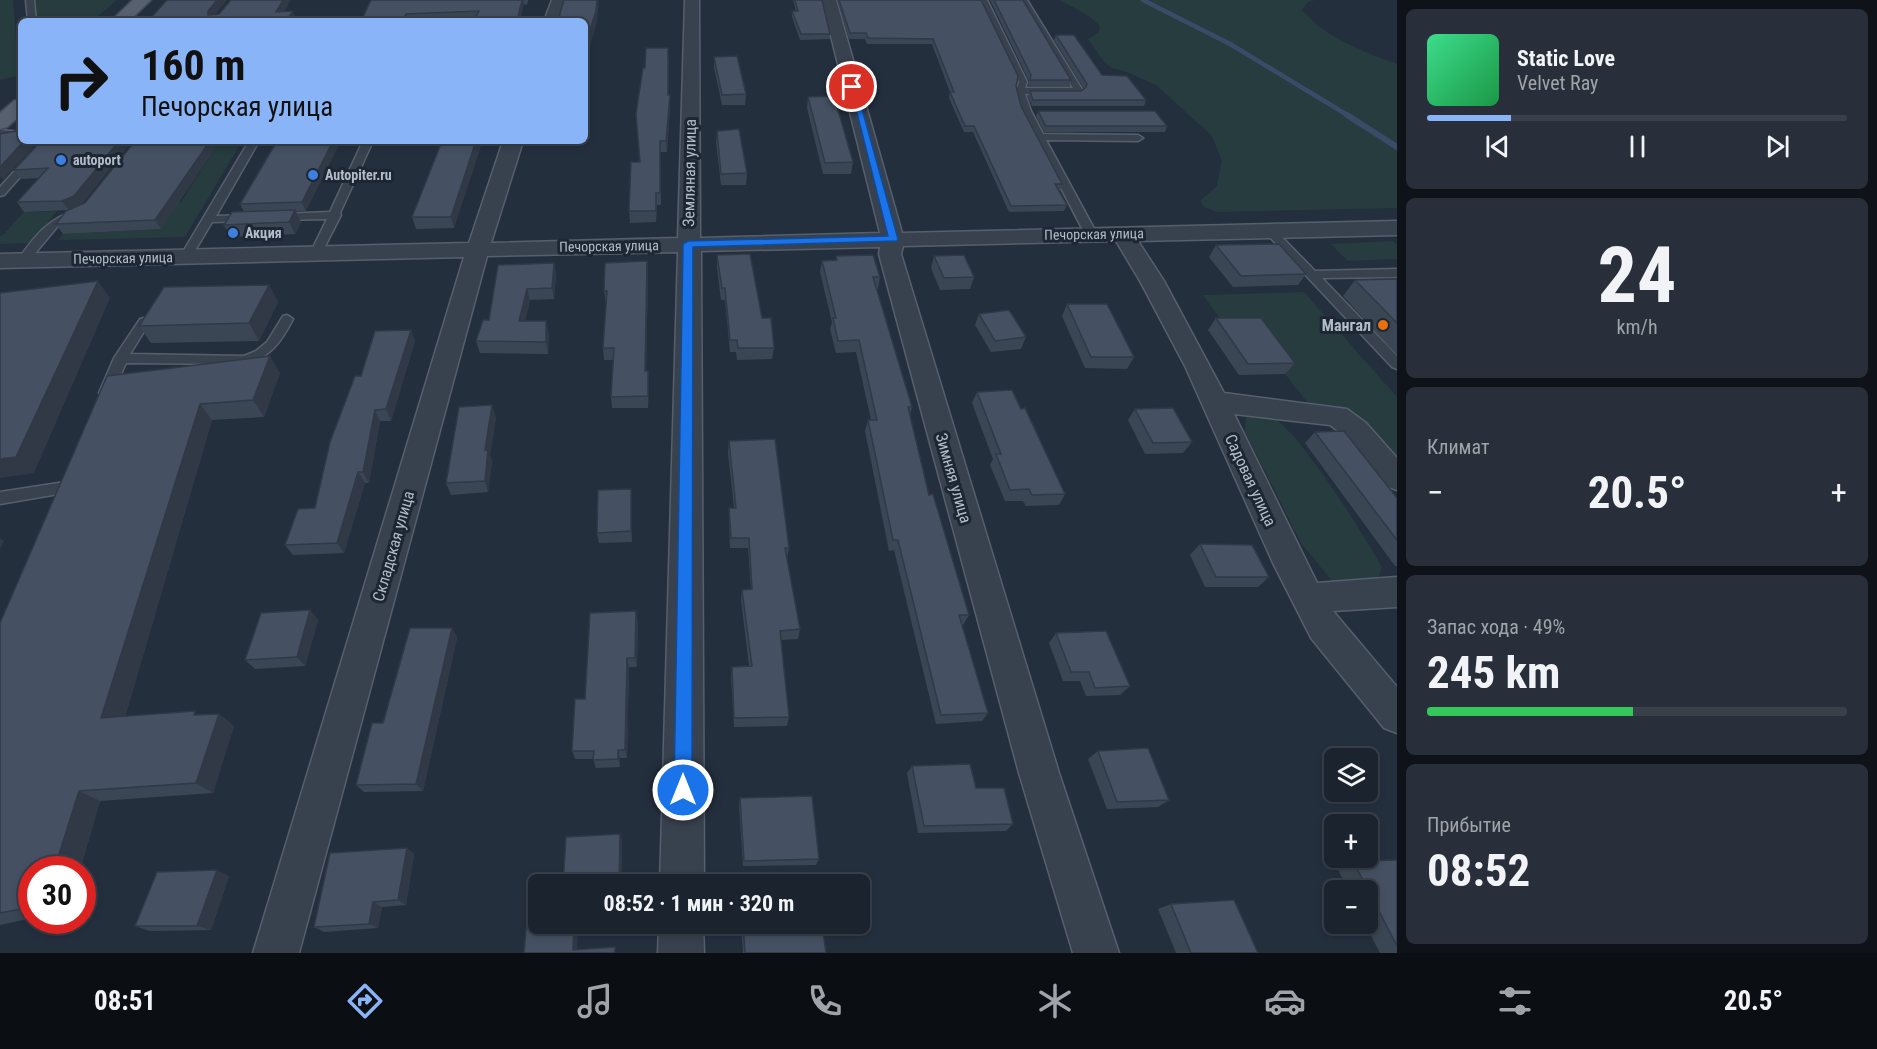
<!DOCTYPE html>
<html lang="ru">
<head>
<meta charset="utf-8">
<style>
  :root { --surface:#1b232e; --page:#282f3a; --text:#f1f3f6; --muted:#a0a4aa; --line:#39404a; --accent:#8ab4f8 }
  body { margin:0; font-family:"Roboto Condensed",sans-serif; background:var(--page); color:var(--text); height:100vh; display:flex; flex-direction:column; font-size:22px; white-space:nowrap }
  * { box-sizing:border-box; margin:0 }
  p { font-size:20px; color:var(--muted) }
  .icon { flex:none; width:33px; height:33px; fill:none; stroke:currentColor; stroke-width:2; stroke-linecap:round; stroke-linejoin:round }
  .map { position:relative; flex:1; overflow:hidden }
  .details { display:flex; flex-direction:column; gap:9px; padding:9px; background:#0f1319; width:480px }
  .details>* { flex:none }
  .top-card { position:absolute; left:18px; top:18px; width:570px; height:126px; border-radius:9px; box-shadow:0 3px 9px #0003,0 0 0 2px var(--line); background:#8ab4f8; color:#111; overflow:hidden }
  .tools { position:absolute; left:1324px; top:748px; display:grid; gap:12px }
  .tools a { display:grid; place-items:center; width:54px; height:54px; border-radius:9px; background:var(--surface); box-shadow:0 3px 9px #0003,0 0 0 2px var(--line); font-size:30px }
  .speed { position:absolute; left:18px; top:856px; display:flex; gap:12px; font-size:30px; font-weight:700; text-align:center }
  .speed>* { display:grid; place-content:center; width:78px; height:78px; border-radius:50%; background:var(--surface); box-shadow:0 3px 9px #0003,0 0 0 2px var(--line); line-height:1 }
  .speed .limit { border:9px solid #d22; background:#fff; color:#111 }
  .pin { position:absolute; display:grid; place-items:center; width:51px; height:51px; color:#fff; margin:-26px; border:3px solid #fff; border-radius:50%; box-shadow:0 2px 6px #0007 }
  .me { position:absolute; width:66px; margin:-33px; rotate:0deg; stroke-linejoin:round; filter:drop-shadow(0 0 4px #0008) }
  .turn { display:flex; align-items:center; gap:21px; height:126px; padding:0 24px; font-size:27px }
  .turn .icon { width:78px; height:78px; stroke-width:2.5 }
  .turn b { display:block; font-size:42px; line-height:51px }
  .big { font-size:45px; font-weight:700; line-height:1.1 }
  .details .card { flex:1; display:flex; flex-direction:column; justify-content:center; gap:9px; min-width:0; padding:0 21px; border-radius:9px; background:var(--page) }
  .details .dial { align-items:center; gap:0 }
  .dial b { font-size:78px; line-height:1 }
  .song { display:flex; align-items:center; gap:18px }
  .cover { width:72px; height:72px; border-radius:9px; background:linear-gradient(135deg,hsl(150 70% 55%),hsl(140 70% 35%)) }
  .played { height:6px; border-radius:3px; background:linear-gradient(90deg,var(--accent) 20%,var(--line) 20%) }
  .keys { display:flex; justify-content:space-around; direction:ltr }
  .heat { display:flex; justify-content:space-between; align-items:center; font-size:33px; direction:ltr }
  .charge { height:9px; border-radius:4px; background:linear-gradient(90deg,#34c759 49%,var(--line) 0) }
  .trip { position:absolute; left:528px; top:874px; width:342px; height:60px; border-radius:9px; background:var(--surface); box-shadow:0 3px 9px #0003,0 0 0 2px var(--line); font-weight:700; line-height:60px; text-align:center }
  .menu { display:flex; height:96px; justify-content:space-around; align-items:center; background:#0b0e12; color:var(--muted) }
  .menu .icon { width:42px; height:42px }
  .menu .active { color:var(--accent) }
  .menu b { font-size:27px; color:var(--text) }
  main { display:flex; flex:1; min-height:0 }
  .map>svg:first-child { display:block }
  .green { fill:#263c3f }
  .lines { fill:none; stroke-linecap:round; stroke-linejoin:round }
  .stream-far1 { stroke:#394c67; stroke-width:4.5 }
  .stream { stroke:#394c67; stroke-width:6 }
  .lane-casing { stroke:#565f6c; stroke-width:3 }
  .street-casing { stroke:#565f6c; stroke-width:3 }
  .primary-casing { stroke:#414a57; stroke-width:3 }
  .lane { fill:#38414e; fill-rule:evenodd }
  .street { fill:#38414e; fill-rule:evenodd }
  .primary { fill:#56606e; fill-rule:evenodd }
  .wall { fill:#3b4654 }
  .shaded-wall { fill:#303945 }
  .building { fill:#455162; stroke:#303945; stroke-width:1.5 }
  .route { fill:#1a73e8; stroke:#114b97; stroke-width:1.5 }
  .shop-dot { fill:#3f7fe0; stroke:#1d2633; stroke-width:2 }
  .food-dot { fill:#e8710a; stroke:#1d2633; stroke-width:2 }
  .labels { text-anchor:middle; stroke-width:6; stroke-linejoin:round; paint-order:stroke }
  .far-poi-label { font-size:14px; font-weight:bold; fill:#b4bcc9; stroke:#1d2633; text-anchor:start }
  .far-street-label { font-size:14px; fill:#b4bcc9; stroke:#1d2633 }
  .street-label { font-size:16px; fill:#b4bcc9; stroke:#1d2633 }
  .poi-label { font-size:16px; font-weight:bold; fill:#b4bcc9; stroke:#1d2633; text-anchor:end }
</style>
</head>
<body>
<main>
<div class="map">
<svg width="1397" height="953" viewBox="0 0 1397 953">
  <rect width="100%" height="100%" fill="#242f3e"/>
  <!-- green -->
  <path class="green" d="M0,0H13L19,74L17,76L0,80Z
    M34,0H117L92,21H36Z
    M1060,0H1315L1308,2L1302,10C1327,39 1362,51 1397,64V208L1218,212L1204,207L1200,201L1217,186L1222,161L1212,136L1156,85L1129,73L1112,68L1105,63L1088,39L1099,32L1100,26L1089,16Z
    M220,141H242L185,237L58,240L63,234L161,229L141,203L181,202Z
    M57,211L31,243L0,244V236L3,235L24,212Z
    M1393,241L1397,245V259L1348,261L1331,244Z
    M1304,292L1397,397V468L1358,423L1335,407L1307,402L1285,374L1228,330L1203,295Z
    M1246,414C1254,415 1265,415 1273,418C1298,429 1367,540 1382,567L1378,579L1359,583L1332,581L1301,543L1245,432Z"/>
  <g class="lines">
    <!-- stream-far1 -->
    <path class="stream-far1" d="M1143,0L1230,44L1349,116"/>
    <!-- stream -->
    <path class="stream" d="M1347,115L1397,147"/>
    <defs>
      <path id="lane" d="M26,0H34L36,21H28Z
        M979,0H987L1027,82L1025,88H1073L1019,0H1027L1083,91L1079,94H1025L1031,111L1043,134L1138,135L1143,138L1138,141L1046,140L1097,234L1095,236H1087L1085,234L1021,111L1016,91L1019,82Z
        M0,130L21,132V138L0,136Z
        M42,141H52L4,195L0,196V187Z
        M249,141H259L216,216L249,215L254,218L249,221L212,222L190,259H182L180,257Z
        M363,141H373L340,213L341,215L320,256H312L310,254L327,219L279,220L274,217L279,214L330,212Z
        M78,210L83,213L82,215L57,227L27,263H19L17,261C34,237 49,217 78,210Z
        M1270,228L1274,229L1315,271L1397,269V277L1322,278L1397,356V369L1392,367L1266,233L1264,231Z
        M287,315L293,319C281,342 271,357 245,364L126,363L111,396L106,398L99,393L114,358L140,319L144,318L150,322L130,354L244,356L256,351L267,342L283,316Z
        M65,482L70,484L73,488L70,492L0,504V492Z"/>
      <path id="street" d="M552,0H566L560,21H544Z
        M685,0H699L700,238L880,233L822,0H836L902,233L1397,221V235L1138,241L1164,281L1224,393L1347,409L1366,423L1397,458V490L1386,486L1346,437L1330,425L1234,414L1317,583L1397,577V607L1333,611L1397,687V733L1384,728L1311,638L1273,563L1185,366L1140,281L1116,241L903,246L901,254L1059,773L1119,953H1073L1019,773L879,254L880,247L701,251L704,885H660L678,252L487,256L299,953H253L464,257L0,268V254L469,243L503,141H523L491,243L678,238Z
        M659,924H703L704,953H658Z"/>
      <path id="primary" d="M133,0H151L129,21H111Z
        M21,99V115L7,127L0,129V113L14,101Z"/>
    </defs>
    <!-- lane casing -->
    <use href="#lane" class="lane-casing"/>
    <!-- street casing -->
    <use href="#street" class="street-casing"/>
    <!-- primary casing -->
    <use href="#primary" class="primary-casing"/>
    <!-- lane -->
    <use href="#lane" class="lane"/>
    <!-- street -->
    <use href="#street" class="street"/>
    <!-- primary -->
    <use href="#primary" class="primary"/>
  </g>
  <!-- wall -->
  <path class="wall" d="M371,0H528L527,5L524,4L475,19L418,21H361Z
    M793,0H822L830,34V39L800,40L792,17V11H796Z
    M837,0H981L1016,86L1021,106L1062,184L1060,191H1058L1067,205L1064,211L1009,212L973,132H964L949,98L950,92L932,44H867L865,39H849Z
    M990,0H1023L1071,80L1069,86H1028L1029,81Z
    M585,21H597L588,51H585Z
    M1056,35L1102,75L1146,100L1144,106H1032L1028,96L1030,91H1081L1084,89L1054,40Z
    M714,57L746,94L745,105H722L714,67Z
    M669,58L668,95L670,106L667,152H660L661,205H657L656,222L630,223L629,211L639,162L645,68Z
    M808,97L853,162L851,174H823L807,108Z
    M1038,111L1167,126L1165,132H1044L1036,116Z
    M717,131L747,173L746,185H721L716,142Z
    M41,141H132L81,205L85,203L135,141H220L161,229L63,234L56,224L68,210L24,212L17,202L39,178L21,179L14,170Z
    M277,141L306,211H296L301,222L295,234L230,237L224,225L244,212L240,204Z
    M442,141H480L481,145L454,228L416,229L412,217Z
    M1216,245L1306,274L1298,285L1233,287L1209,257Z
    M717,255L762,318L774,348L772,359L737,360L736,352H730L725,300H721L717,267Z
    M836,256L880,277L878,289H876L912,407L910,416L929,495L969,615L963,625H961L988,713L982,721L936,724L894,550L889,551L865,431L868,420H871L856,352L836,353L830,329L832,322L820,272L822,261L836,260Z
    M934,256L974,277L970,289L940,290L931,268Z
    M647,261L648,273L646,371L649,382L648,408H612L611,397L613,360H604L603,348L606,303L604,291Z
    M554,263L556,275L554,299L530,300L525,321L549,333L548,354L480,353L476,341L489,320Z
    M1397,279V355L1343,296L1355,280Z
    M269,285L278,302L259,341L151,343L139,326Z
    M1067,304L1134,357L1127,369L1085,368L1062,316Z
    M979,314L1026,337L1021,349L991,352L975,325Z
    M1216,318L1295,363L1285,374L1239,375L1208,330Z
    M411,330L415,341L391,421H380L369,483H365L344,553L293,555L285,545L315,508L361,376Z
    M280,373L264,417L212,420L125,717L219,714L234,726L213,793L100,801L80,870H32V918L0,925V623L107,376Z
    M977,392L1021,409L1065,494L1059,505L1026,506L1023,501H1005L990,465L993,459L972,403Z
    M1135,409L1192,442L1183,453L1145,454L1128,420Z
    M496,417L490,455L492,461L488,492L451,495L446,483Z
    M1315,432L1397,498V566H1395L1305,443Z
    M729,441L789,548L787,558L800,629L798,639L781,640L789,717L787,726L734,727L731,676L732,667L749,666L741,600L742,590L751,589L748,548H730L729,519V508H734L728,453Z
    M631,489L632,500V542L599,543L597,533Z
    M1200,544L1269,577L1258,587H1205L1190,555Z
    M310,610L318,620L305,666L255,669L245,660Z
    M638,621L637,667H629L627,758H620V767L596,768L593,759H575L572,751L585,699Z
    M452,628L457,638L423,791L364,792L356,785L383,723Z
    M1056,633L1130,686L1120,695L1086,696L1080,681H1063L1049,643Z
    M1098,751L1169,800L1158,807L1107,809L1088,759Z
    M912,766L976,788L1013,824L1006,831L918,833L907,773Z
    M740,798L819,859L816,865L743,866L739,805Z
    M407,848L414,854L406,905L382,907L378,928L324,932L314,927Z
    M1397,860V953H1380L1365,924H1368V891H1349L1336,866L1353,861Z
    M229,876L211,930L150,931L135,926Z
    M1171,904L1258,953H1176L1158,909Z
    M741,924H805L806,933L826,953H743Z"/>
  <!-- shaded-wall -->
  <path class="shaded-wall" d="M217,0H227L211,20L208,15V11Z
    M283,0H291L279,20L276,12Z
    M522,0H524V4L520,21H517Z
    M597,0H599L597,21L588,51L587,40Z
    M293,11L296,19L295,21H286Z
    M406,14L408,21H403Z
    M670,95V106L667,152L666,141Z
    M24,141H39L3,180L0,176V167Z
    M119,141H132L81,205L69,210L62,201Z
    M210,141H220L161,229L155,220Z
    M333,141H341L306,211L302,202Z
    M476,141H480L481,145L454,228L451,217Z
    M295,210L301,222L295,234L289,222Z
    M647,261L648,273L646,382L645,371Z
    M554,263L556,275L554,299L552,288Z
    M98,281L110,298L34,473L0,478V459Z
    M269,285L278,302L259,341L249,323Z
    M527,289L530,300L522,332L519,321Z
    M546,321L549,333L548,354L546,342Z
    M411,330L415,341L391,421L386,409Z
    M270,356L280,373L264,417L253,400Z
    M648,371L649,382L648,408Z
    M200,404L212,420L121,730L101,718Z
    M492,405L496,417L490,455L492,461L488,492L485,481V450Z
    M375,410L380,421L369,483L363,472Z
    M358,472L365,483L344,553L337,543Z
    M631,489L632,500V542L631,531Z
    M0,538L4,541L0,549Z
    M310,610L318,620L305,666L297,657Z
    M636,611L638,621L637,667L635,658Z
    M452,628L457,638L423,791L416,784Z
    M627,658L629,667L627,758L625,750Z
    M219,714L234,726L213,793L196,783Z
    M618,750L620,758V767L618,759Z
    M79,791L100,801L80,870H54Z
    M620,834L622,840V885H619Z
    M407,848L414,854L406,905L398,900Z
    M217,870L229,876L211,930L197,926Z
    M373,902L382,907L378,928L369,924Z
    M574,926L578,930L577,953L573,950Z"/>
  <!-- building -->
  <path class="building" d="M167,0H217L208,11V15L219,14L231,0H283L276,12L293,11L286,21H148Z
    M371,0H522L517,21H474L479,11L406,14L403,21H361Z
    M564,0H597L596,11L587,40H585V21H559L560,13Z
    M795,0H822L830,34H801L792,11H798Z
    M839,0H981L1018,76L1016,86L1021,106L1062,184H1055L1067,205L1011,206L974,126H965L950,92H954L933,39L868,38L866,33H850Z
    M994,0H1023L1071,80H1030L1031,75Z
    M1056,35H1074L1102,75L1127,76L1146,100H1033L1030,91H1081L1086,87L1087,84Z
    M646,48H668V95H670L666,141H660V193H656V211H629L631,162H640L636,114L643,68H645Z
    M737,56L746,94L722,95L714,57Z
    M834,96L853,162L825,163L808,97Z
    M1038,111H1155L1167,126H1046Z
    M21,121V141H24L0,167V134L16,131L17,125Z
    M739,129L747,173L721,174L717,131Z
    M41,141H119L74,196L62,201L17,202L48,168L14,170Z
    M135,141H210L155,220L56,224L66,211L85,203Z
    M277,141H333L302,202L240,204Z
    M442,141H476L451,217H412Z
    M295,210L289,222L224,225L232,212Z
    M1279,244L1306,274L1241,276L1216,245Z
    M750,254L762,318H771L774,348H738L737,340H730L725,288H722L717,255Z
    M873,255L880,277H873L912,407H908L929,495L933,494L969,615H959L988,713L941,715L898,540H893L868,420H877L859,340L838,341L833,318H836L822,261L837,260L836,256Z
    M964,255L974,277L944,278L934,256Z
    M647,261L645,371H648V396L611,397L614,348H603L607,291H604L605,263Z
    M554,263L552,288L527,289L519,321H546V342L476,341L483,320H489L498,265Z
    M1397,279V323L1355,280Z
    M98,281L16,457L0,459V293Z
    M269,285L249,323L139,326L164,287Z
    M1067,304H1107L1134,357H1091Z
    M1009,310L1026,337L995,341L979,314Z
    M1216,318H1261L1295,363L1248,364Z
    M411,330L386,409L375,410L363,472H358L337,543L285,545L298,509L315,508L330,442L355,376H361L375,331Z
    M270,356L253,400L200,404L101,718L195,711L194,715L219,714L196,783L79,791L54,870H32V907L0,913V623L107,376Z
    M1012,390L1021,409L1025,408L1065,494L1032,495L1029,489L1010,490L996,454H1001L977,392Z
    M492,405L485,450L488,449L485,481L446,483L459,407Z
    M1173,408L1192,442L1153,443L1135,409Z
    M1344,431L1397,498V540L1315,432Z
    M775,439L789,548H785L800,629L780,631L789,717L734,718L732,667L752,666L742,590L752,589L749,538H731L729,508H736L729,441Z
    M631,489V531L597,533L598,490Z
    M1200,544L1252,545L1269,577H1216Z
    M310,610L297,657L245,660L261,613Z
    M636,611L635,658H627L625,750H618V759L593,760L594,751H572L575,699H585L590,613Z
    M410,628H452L416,784L356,785L372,723H383Z
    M1106,631L1130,686L1095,688L1089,672H1071L1056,633Z
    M1148,748L1169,800L1117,802L1098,751Z
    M970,764L976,788H1004L1013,824L924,826L912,766Z
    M812,796L819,859L744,861L740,798Z
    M620,834L619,885H563L566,837Z
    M407,848L398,900L373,902L369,924L314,927L330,853Z
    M1397,860V946L1353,861Z
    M217,870L197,926H135L157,872Z
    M1234,900L1258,953H1191L1171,904Z
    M743,924H805L806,933L823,932L826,953H745Z
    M574,926L573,950L615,947V953H524L526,929Z"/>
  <!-- route -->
  <path class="route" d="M850,85L856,87L898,239L897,241L693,247L692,790L689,796L683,799L676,796L674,790L683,244L688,241L888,236Z"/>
  <!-- markers -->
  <g class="shop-dot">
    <circle cx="61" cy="160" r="6"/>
    <circle cx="313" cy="175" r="6"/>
    <circle cx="233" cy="233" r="6"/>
  </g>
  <circle class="food-dot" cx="1383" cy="325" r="6"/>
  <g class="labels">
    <!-- far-poi labels -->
    <g class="far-poi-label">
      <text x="73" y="165">autoport</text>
      <text x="325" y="180">Autopiter.ru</text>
      <text x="245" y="238">Акция</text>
    </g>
    <!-- far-street labels -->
    <g class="far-street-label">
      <text transform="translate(1094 234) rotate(-1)" y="5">Печорская улица</text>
      <text transform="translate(609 246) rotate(-1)" y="5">Печорская улица</text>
      <text transform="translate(123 258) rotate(-1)" y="5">Печорская улица</text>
    </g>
    <!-- street labels -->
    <g class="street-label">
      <text transform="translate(689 173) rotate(-89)" y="6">Земляная улица</text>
      <text transform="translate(954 478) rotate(74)" y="6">Зимняя улица</text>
      <text transform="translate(1251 480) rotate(65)" y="6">Садовая улица</text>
      <text transform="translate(393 546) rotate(-74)" y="6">Складская улица</text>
    </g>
    <!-- poi labels -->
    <g class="poi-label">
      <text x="1371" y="331">Мангал</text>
    </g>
  </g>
</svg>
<div class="tools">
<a><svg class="icon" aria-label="layers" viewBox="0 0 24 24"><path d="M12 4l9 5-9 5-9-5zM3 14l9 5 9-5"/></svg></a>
<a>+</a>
<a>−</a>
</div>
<div class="speed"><div class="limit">30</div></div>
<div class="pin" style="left:852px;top:87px;background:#d93025"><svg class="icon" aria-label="arrive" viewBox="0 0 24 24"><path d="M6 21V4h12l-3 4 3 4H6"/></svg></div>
<svg class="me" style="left:683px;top:790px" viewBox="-20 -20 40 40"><circle r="17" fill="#1a73e8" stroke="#fff" stroke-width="3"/><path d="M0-11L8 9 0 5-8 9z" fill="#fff"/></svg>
<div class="trip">08:52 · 1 мин · 320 m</div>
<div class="top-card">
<div class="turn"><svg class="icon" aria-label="right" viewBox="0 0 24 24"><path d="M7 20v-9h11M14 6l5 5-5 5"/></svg><div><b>160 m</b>Печорская улица</div></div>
</div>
</div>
<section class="details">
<div class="card">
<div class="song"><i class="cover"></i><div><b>Static Love</b><p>Velvet Ray</p></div></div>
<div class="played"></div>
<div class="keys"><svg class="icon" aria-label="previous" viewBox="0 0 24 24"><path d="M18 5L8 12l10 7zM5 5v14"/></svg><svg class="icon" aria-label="pause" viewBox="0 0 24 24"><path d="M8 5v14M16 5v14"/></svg><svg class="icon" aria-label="next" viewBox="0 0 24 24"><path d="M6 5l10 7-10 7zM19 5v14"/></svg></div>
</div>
<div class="card dial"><b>24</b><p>km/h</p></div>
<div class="card"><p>Климат</p>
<div class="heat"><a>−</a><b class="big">20.5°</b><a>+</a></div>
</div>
<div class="card"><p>Запас хода · 49%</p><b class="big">245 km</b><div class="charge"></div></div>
<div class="card"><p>Прибытие</p><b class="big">08:52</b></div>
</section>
</main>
<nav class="menu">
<b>08:51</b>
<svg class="icon active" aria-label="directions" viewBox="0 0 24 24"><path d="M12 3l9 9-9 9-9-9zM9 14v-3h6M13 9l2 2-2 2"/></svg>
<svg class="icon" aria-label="music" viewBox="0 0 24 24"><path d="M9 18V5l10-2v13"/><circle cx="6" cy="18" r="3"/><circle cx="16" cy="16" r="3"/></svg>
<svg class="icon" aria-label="phone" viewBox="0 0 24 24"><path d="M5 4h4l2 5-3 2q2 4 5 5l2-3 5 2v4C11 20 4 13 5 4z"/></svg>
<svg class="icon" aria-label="climate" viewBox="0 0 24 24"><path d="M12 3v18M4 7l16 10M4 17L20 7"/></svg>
<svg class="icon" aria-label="car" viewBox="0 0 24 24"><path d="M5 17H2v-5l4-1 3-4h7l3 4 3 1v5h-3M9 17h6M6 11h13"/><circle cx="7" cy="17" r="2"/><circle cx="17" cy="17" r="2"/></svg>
<svg class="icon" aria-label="filters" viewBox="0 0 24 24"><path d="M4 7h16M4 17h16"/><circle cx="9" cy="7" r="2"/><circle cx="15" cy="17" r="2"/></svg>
<b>20.5°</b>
</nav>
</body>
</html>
